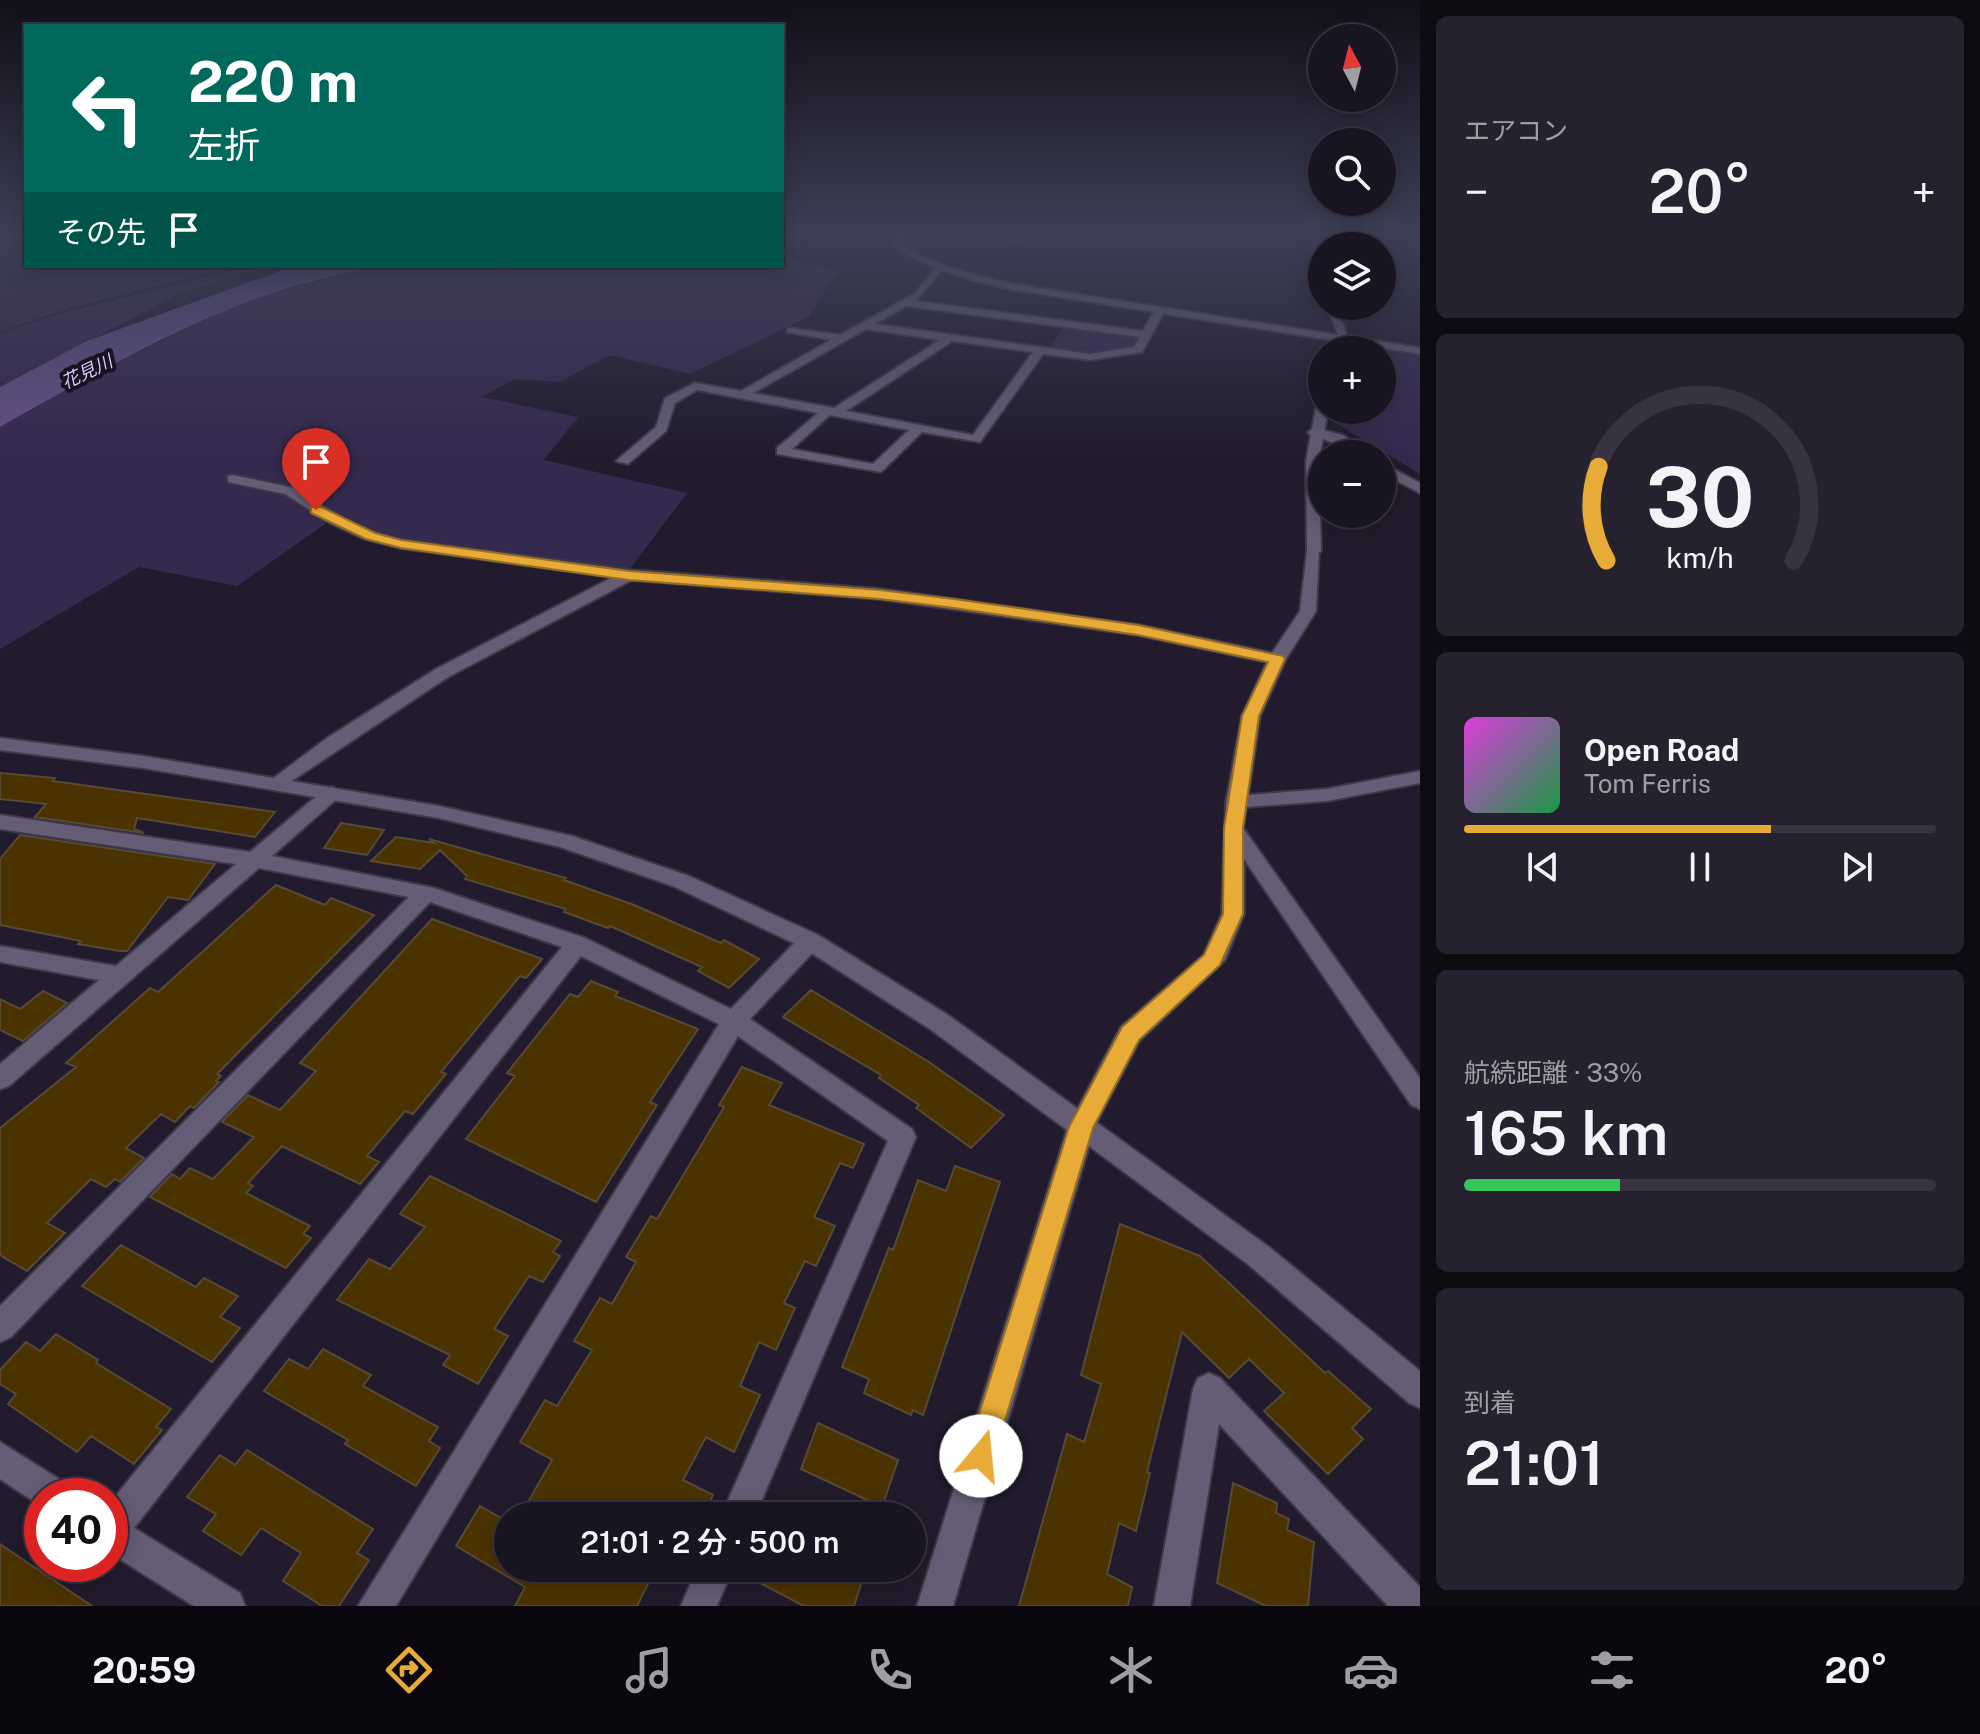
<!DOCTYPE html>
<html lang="ja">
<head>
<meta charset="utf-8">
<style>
  :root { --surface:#191422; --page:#26212f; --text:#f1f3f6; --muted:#9f9ea5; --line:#373340; --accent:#e8ab37 }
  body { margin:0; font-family:"Public Sans","Noto Sans JP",sans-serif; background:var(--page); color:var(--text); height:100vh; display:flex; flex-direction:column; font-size:30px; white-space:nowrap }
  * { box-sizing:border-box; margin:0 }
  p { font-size:26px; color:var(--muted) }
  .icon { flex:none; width:44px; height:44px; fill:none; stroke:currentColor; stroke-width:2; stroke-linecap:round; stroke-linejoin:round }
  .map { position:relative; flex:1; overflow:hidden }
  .side { display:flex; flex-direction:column; gap:16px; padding:16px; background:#0e0b13; width:560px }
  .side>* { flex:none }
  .top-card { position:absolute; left:24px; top:24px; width:760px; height:244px; border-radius:0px; box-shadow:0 4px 20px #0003,0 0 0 2px var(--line); background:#00695c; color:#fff; overflow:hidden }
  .needle { width:52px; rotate:353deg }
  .tools { position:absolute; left:1308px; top:24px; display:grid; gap:16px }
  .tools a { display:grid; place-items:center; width:88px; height:88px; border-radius:50%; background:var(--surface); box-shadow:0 4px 20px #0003,0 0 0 2px var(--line); font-size:40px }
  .speed { position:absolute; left:24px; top:1478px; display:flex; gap:16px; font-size:40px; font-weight:700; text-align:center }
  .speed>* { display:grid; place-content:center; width:104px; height:104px; border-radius:50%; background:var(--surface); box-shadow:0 4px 20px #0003,0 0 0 2px var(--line); line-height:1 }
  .speed .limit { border:12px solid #d22; background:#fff; color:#111 }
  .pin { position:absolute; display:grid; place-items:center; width:68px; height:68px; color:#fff; margin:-82px -34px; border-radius:50% 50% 50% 0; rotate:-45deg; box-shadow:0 0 8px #0007 }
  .pin .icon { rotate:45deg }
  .me { position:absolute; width:88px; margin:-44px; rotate:17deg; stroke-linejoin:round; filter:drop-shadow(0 0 6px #0008) }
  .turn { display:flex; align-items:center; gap:28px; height:168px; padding:0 32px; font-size:36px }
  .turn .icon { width:104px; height:104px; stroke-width:2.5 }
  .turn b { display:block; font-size:56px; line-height:68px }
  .then { display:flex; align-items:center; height:76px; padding:0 32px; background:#0003; gap:16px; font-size:30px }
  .big { font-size:60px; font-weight:600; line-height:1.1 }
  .side .tile { flex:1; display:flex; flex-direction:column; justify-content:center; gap:12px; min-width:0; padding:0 28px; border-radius:12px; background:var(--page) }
  .side .dial { align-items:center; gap:0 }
  .dial svg { height:208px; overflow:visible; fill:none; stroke:var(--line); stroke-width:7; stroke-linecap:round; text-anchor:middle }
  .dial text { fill:var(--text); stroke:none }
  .song { display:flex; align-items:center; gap:24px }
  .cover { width:96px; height:96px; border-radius:12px; background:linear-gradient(135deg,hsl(300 70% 55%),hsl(140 70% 35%)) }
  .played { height:8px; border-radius:4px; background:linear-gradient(90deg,var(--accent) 65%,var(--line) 65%) }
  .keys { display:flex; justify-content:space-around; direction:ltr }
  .heat { display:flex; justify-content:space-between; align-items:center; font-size:44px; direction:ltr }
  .charge { height:12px; border-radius:6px; background:linear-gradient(90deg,#34c759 33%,var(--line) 0) }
  .trip { position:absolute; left:494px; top:1502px; width:432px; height:80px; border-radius:40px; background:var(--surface); box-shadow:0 4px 20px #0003,0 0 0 2px var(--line); font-weight:600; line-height:80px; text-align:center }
  .tab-bar { display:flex; height:128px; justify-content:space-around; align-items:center; background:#0a080e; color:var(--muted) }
  .tab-bar .icon { width:56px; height:56px }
  .tab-bar .on { color:var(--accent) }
  .tab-bar b { font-size:36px; color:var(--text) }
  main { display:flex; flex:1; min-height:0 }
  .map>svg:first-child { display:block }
  .green { fill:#36294e }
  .water { fill:#635086 }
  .building { fill:#4b3301; stroke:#564a36; stroke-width:2 }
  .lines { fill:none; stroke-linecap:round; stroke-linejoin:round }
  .minor-casing { stroke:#3e394a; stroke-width:4 }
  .tertiary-casing { stroke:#3e394a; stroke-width:4 }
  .minor { fill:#645d75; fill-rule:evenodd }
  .tertiary { fill:#645d75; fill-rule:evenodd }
  .route { fill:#e8ab37; stroke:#976f24; stroke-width:2 }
  .labels { text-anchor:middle; stroke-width:8; stroke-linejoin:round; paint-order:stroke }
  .far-water-label { font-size:18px; font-style:italic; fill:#dcccfe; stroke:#181223 }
</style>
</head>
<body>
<main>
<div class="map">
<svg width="1420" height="1606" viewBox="0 0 1420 1606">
  <rect width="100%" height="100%" fill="#211b2d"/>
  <!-- green -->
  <path class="green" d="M0,231H26V266H236L70,308L0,332Z
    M979,231H1057C1031,244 1003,250 979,231Z
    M782,255L837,272L808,317L690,374L610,355L559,382L515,379L482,397L578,417L544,460L687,493L629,570L441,552L328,522L237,586L139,567L0,649V427L117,362L214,316L265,295L377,266H782Z
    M249,266H270L181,293L0,387V333L62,313Z
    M1065,326L1133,335L1139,339L1135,348L1087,355L1049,349Z
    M1382,350L1420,356V474L1332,421L1335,410H1382Z"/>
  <!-- water -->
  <path class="water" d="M294,266H377C340,275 300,283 264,296C171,329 86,379 0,427V387L87,341Z"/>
  <!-- building -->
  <path class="building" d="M0,773L55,778L53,781L275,812L255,837L137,818L134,829L144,833L35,817L46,804L0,799Z
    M341,823L384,830L367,855L324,848Z
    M20,835L215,864L188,900L168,897L127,951H120L78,944L81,941L0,925V859Z
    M396,837L434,843L429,839L566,878L564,880L634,905L721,943L724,940L759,959L729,988L698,971L702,967L610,926L608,928L564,912L566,909L465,879L467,876L440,850L420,869L371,861Z
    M276,885L325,905L331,898L374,915L217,1074L221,1076L216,1081L219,1082L194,1108L190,1106L175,1122L161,1114L126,1148L144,1158L120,1182L115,1179L106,1187L91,1179L47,1223L65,1233L27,1271L0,1255V1128L76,1067L66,1063L150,988L158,992Z
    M432,919L542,959L526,978L520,976L441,1072L446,1074L413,1114L405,1111L367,1156L379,1162L360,1184L282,1146L248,1183L253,1186L246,1193L310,1226L303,1234L311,1238L286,1268L150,1197L172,1174L180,1179L190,1168L213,1179L254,1137L222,1122L248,1095L280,1110L316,1071L300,1063Z
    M591,981L618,992L615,996L698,1029L650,1102L657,1105L596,1202L466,1139L515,1076L507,1073L570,994L578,997Z
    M811,990L929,1062L1004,1115L971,1148L916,1108L919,1105L879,1078L881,1075L783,1017Z
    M43,991L67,1003L23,1041L0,1030V999L20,1009Z
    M742,1067L782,1083L769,1105L864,1144L853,1168L840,1163L814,1217L835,1226L816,1266L805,1261L784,1303L795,1308L776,1350L759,1342L740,1386L760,1395L734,1452L706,1437L683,1480L713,1495L704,1516H520L552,1460L520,1442L545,1400L557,1406L592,1350L574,1341L600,1298L612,1304L636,1262L626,1257L651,1216L657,1219L724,1107L719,1105Z
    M955,1166L1000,1182L923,1415L913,1410L911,1415L864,1393L869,1379L842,1367L889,1248L893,1250L918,1180L946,1191Z
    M430,1176L561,1241L553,1252L560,1256L543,1282L529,1276L494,1329L508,1336L478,1384L443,1365L450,1355L337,1300L369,1259L390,1269L425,1227L400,1214Z
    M1120,1224L1200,1256L1325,1373L1328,1371L1371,1409L1352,1428L1363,1439L1328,1474L1264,1411L1284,1393L1249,1359L1229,1378L1182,1332L1147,1472L1150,1473L1136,1531L1119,1523L1107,1574L1132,1587L1128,1606H1019L1067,1434L1084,1442L1101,1384L1081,1375Z
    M121,1245L196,1287L204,1278L238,1296L220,1317L240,1328L212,1362L82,1286Z
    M56,1334L98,1360L96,1363L171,1409L156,1427L162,1430L134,1464L91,1436L77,1452L8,1404L16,1394L0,1384V1370L26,1342L40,1351Z
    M323,1349L371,1375L363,1386L438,1427L429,1441L440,1448L416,1486L345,1444L348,1440L264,1391L289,1359L308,1369Z
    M818,1423L898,1460L882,1507L801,1469Z
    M247,1450L373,1529L357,1553L369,1560L339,1606H322L283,1581L301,1553L261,1528L241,1555L203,1531L216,1514L187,1497L220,1455L235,1465Z
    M1233,1483L1277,1503L1276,1513L1289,1519L1287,1530L1314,1542L1308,1606H1266L1217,1583Z
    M480,1506L508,1522V1568H634L651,1578L637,1606H515L525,1587L456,1546Z
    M0,1544L92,1606H0Z
    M736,1568H866L854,1606H804L735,1570Z"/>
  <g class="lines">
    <defs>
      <path id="minor" d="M1311,231H1319L1322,286L1315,277Z
        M939,265L944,268L915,301L1143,331L1156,308L1165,310L1142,352L1090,360L1043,354L980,442L922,432L881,472L777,454V448L818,413L697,390L675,403L666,431L628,464L616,461L656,427L665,398L695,383L741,391L831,340L788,332V328L840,335L914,294ZM906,306L1140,337L1134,347L1090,354L875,324ZM866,329L940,340L834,408L753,393ZM952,341L1033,352L973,435L846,411ZM830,415L909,430L873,464L792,449Z
        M1327,306H1337L1349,342L1340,340Z
        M1314,428L1343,435L1369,454C1349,454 1332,440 1310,435L1308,432Z
        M1382,463L1420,483V493L1382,473Z
        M233,475L294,488L342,518L375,533L401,540L629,570L880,589L1138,625L1272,653L1300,611L1307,551L1314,547L1319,548L1316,611L1286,659L1260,716L1248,795L1327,789L1420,771V783L1327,801L1246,807L1243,828L1420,1078V1109L1411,1105L1244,859V914L1225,960L1139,1041L1090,1135L1081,1138L1072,1135L1068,1127L1121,1027L1204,955L1222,914L1226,802L1242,716L1267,662L1138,635L880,599L632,580L448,677L278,790L268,784L271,780L327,738L436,669L613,577L401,548L365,539L332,524L285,494L228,482V476Z
        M332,787L342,793L339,797L272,856L434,888L585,938L731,1009L802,935H818L821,941L818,947L750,1019L912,1129L916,1137L755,1516H721L888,1141L738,1036L396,1606H358L719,1024L581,956L134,1528L240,1593L245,1606H194L110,1553V1503L562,947L430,902L11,1337L0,1342V1306L409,897L259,868L9,1086L0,1089V1064L99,980L0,962V946L116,966L236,864L0,829V815L250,852L325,789Z
        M1209,1373L1220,1378L1420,1587V1606H1388L1219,1424L1190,1606H1154L1193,1389L1198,1378Z
        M0,1442L67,1484L72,1496H42V1507L0,1479Z
        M697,1568H733L717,1606H681Z"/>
      <path id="tertiary" d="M893,231H901L900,242C935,267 974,275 1014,284L1420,348V354L1014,290C971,280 929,271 893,245Z
        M1322,404V410H1328L1319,461L1321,551L1314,555L1307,551L1306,461L1316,408Z
        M0,738L143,756L439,806L572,836L689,876L818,935L948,1015L1269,1247L1420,1371V1408L1409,1403L1249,1265L1089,1146L953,1606H917L1067,1130L930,1029L802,947L673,886L560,847L439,818L143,768L0,750Z"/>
    </defs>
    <!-- minor casing -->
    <use href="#minor" class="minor-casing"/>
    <!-- tertiary casing -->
    <use href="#tertiary" class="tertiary-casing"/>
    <!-- minor -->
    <use href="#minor" class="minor"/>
    <!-- tertiary -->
    <use href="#tertiary" class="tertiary"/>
  </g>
  <!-- sky -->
  <linearGradient id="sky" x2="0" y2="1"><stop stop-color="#120f19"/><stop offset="0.51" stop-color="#3d3f57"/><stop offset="1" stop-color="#3d3f57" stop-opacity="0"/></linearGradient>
  <rect width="1420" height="456" fill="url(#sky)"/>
  <!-- route -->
  <path class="route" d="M311,507H321L375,533L401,540L629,571L880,590L954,599L1138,625L1283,656L1285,659L1259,716L1243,828V914L1220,965L1139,1040L1093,1128L991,1467L981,1471L970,1467L966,1456L1069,1127L1122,1027L1204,955L1223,914L1224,828L1242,716L1268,662L1138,635L954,608L880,599L629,580L401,548L366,539L311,513Z"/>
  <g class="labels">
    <!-- far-water labels -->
    <g class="far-water-label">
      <text transform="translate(87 372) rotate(-26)" y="6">花見川</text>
    </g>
  </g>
</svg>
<div class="tools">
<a><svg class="needle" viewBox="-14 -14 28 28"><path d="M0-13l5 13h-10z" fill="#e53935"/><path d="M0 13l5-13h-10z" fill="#9f9ea5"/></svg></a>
<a><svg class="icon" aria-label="search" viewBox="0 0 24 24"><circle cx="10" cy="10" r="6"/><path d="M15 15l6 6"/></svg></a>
<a><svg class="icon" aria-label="layers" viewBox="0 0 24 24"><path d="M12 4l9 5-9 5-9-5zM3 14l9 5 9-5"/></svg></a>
<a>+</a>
<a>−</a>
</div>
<div class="speed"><div class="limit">40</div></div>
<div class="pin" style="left:316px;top:510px;background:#d93025"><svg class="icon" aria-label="arrive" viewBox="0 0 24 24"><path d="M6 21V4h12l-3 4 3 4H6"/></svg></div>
<svg class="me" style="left:981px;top:1456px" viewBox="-20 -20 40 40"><circle r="19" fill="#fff"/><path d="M0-13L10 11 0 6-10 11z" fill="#e8ab37"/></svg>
<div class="trip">21:01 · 2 分 · 500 m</div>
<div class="top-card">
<div class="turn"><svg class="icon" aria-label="left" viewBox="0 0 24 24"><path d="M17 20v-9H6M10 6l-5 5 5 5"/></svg><div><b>220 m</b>左折</div></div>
<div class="then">その先<svg class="icon" aria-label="arrive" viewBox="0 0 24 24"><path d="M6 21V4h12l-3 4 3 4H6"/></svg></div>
</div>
</div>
<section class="side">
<div class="tile"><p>エアコン</p>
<div class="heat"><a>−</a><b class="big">20°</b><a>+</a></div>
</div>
<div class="tile dial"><svg viewBox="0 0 100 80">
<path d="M14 69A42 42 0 1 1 86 69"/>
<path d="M14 69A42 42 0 0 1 11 33" stroke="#e8ab37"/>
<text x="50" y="56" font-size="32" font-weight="700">30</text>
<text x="50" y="72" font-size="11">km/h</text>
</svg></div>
<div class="tile">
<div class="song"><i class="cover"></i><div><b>Open Road</b><p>Tom Ferris</p></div></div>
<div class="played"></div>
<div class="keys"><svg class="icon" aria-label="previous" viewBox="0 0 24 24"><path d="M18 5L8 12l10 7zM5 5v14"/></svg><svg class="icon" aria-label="pause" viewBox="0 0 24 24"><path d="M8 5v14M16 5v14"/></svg><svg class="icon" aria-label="next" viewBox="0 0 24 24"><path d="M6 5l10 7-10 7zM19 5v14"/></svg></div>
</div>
<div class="tile"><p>航続距離 · 33%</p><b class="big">165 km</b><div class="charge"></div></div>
<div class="tile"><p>到着</p><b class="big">21:01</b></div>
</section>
</main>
<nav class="tab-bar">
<b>20:59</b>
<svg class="icon on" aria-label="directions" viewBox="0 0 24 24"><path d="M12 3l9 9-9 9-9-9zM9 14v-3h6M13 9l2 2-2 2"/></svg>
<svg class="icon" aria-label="music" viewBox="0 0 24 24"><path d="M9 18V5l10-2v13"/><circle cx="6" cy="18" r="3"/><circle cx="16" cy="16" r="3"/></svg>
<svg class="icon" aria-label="phone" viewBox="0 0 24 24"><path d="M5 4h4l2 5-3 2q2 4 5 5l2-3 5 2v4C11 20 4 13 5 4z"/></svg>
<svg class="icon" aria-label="climate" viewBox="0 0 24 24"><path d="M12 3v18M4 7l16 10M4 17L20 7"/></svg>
<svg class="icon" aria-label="car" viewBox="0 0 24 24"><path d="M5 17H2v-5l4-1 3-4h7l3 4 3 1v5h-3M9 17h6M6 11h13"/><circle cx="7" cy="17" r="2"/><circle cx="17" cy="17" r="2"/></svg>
<svg class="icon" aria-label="filters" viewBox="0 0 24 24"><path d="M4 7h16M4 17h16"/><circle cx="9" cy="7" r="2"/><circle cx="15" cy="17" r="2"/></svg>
<b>20°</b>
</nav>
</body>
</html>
